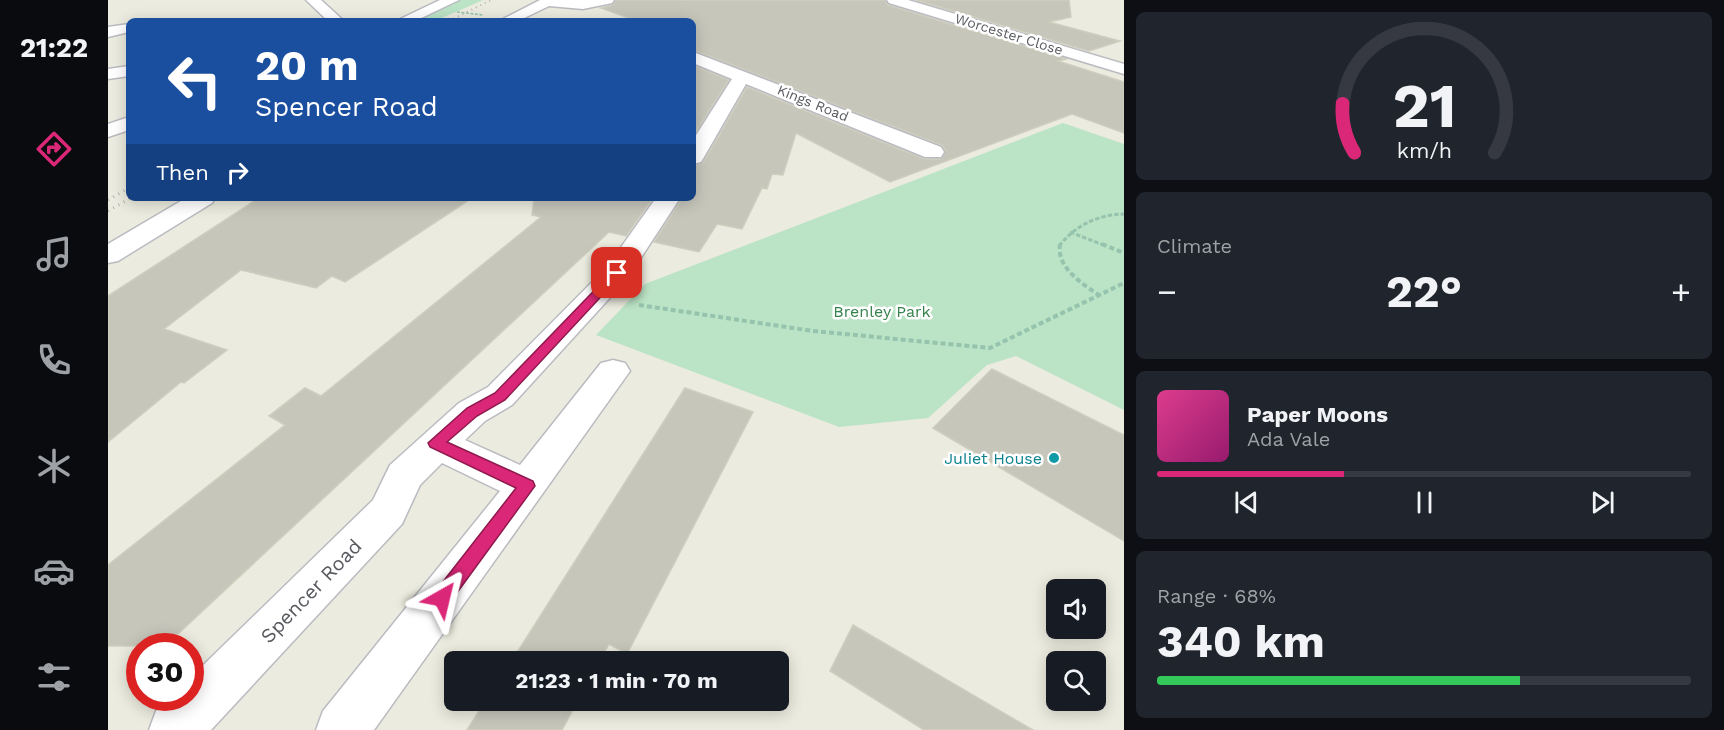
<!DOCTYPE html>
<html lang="en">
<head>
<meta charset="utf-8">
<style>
  :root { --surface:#171b24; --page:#20242c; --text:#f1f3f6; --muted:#9ea1a6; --line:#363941; --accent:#db2777 }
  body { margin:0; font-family:"Work Sans",sans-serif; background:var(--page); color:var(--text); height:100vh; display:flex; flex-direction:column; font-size:22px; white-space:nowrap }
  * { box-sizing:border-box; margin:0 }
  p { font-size:20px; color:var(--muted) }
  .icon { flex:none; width:33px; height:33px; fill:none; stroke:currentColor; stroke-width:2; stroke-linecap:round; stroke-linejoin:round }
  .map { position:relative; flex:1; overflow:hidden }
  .details { display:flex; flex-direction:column; gap:12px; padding:12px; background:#0d0f14; width:600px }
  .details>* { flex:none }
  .banner { position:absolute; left:18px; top:18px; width:570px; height:183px; border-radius:9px; box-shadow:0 3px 15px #0003; background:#1a4fa0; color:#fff; overflow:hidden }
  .tools { position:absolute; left:938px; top:579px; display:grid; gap:12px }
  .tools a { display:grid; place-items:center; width:60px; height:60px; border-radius:9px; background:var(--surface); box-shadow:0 3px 15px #0003; font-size:30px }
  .speed { position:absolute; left:18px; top:633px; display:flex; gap:12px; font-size:30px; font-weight:700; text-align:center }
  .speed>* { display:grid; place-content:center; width:78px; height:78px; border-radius:50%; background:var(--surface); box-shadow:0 3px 15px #0003; line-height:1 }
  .speed .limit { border:9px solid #d22; background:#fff; color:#111 }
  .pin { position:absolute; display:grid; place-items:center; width:51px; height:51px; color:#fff; margin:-26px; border-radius:12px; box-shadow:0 3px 9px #0006 }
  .me { position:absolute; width:66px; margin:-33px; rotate:37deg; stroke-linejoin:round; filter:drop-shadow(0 0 4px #0008) }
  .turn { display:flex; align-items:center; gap:21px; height:126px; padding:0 30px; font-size:27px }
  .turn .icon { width:78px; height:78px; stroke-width:2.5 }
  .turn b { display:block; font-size:42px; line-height:51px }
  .then { display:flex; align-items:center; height:57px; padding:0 30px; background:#0003; gap:12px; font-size:22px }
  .big { font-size:45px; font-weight:700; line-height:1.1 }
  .details .card { flex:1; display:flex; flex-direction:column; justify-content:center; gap:9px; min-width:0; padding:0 21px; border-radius:9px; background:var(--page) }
  .details .dial { align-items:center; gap:0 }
  .dial svg { height:156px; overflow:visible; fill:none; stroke:var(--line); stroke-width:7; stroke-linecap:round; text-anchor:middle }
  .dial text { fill:var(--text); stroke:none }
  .song { display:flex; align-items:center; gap:18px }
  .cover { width:72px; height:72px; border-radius:9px; background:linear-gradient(135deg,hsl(330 70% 55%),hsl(320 70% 35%)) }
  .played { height:6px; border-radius:3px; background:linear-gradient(90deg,var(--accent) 35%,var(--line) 35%) }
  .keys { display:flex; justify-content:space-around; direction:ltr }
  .heat { display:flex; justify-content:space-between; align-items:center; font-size:33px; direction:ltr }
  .charge { height:9px; border-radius:4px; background:linear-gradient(90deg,#34c759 68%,var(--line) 0) }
  .trip { position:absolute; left:336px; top:651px; width:345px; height:60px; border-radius:9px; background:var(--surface); box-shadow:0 3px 15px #0003; font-weight:700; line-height:60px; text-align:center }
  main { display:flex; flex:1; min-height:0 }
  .dock { display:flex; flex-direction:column; width:108px; justify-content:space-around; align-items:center; background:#090b0e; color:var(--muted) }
  .dock .icon { width:42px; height:42px }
  .dock .active { color:var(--accent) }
  .dock b { font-size:27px; color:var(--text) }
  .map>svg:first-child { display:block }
  .green { fill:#bbe3c5 }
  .building { fill:#c6c6bb; stroke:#cfcebe; stroke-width:1.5 }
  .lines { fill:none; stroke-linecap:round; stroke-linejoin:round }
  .minor-casing { stroke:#babbc1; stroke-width:3 }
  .path-far1 { stroke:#95c3ad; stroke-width:3; stroke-dasharray:4.5 2; stroke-linecap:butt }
  .path { stroke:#95c3ad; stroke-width:4; stroke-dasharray:5 3; stroke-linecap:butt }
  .minor { fill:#fff; fill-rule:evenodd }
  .rail-far1 { stroke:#b3b3b4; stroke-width:2; stroke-dasharray:1 4; stroke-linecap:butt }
  .rail { stroke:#b3b3b4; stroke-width:3; stroke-dasharray:1 5; stroke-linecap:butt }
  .path-bridge { stroke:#95c3ad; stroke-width:1.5; stroke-dasharray:3 1.5; stroke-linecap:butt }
  .route { fill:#db2777; stroke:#8e194d; stroke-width:1.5 }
  .culture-dot { fill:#0f9aa8; stroke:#fff; stroke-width:2 }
  .labels { text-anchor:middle; stroke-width:5; stroke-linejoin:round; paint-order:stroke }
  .far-street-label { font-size:14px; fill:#585a60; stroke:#fff }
  .park-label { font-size:16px; fill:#36824c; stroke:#fff }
  .culture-label { font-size:16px; fill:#0d838f; stroke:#fff; text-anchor:end }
  .near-street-label { font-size:20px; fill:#585a60; stroke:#fff }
</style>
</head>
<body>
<main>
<nav class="dock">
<b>21:22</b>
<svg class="icon active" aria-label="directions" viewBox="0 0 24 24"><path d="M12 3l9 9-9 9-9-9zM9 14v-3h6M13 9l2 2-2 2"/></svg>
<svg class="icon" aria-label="music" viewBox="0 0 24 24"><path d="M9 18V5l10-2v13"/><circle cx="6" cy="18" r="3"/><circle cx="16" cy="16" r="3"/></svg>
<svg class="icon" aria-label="phone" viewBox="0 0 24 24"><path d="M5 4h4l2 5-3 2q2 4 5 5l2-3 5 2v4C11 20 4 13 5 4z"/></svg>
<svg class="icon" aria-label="climate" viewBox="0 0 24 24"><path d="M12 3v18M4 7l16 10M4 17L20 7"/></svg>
<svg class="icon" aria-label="car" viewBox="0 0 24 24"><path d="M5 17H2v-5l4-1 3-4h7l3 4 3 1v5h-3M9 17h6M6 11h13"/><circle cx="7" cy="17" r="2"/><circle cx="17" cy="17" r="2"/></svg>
<svg class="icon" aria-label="filters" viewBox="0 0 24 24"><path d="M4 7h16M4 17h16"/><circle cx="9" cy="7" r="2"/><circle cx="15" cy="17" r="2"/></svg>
</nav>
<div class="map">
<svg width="1016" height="730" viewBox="0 0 1016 730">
  <rect width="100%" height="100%" fill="#ebebdf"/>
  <!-- green -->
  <path class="green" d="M353,0H375L327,21H308Z
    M955,123L1016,144V410L908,356L879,365L820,418L731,427L488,335L537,284Z"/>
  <!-- building -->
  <path class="building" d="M508,0H777L780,5L958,59L950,61L1016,82V133L964,114L782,182L688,133L675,175L664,174L659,189L654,188L634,229L609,224L591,252L546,242L574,198H585V166L595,163L639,87L816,159H833L838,151L834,145L585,50V21H529L493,8L504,5Z
    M808,0H961L963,17L941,22L1012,41L981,51Z
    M585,65L621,80L585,136Z
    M151,198H364L237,282L224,276L208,288L133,270L56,329L119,350L76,383L73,382L0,442V296Z
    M426,198H545L518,236L501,232L57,646H0V565L177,425L161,416L197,388L213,396L433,217L424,215Z
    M884,369L1016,435V541L825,428Z
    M577,388L645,412L519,654L501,644L491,662H403Z
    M745,625L925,730H816L722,671Z
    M378,700H470L454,730H359Z"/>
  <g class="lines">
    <defs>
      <path id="minor" d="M198,0H213L236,21H220Z
        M332,0H351L307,21H288Z
        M432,0H506L504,3L475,9L441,6L410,21H391Z
        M779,0H800L1016,64V74L781,3Z
        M21,24V32L0,37V27Z
        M585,52L833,147L836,152L833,157H817L638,84L596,157L593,162L585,164V140L624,79L585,63Z
        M21,66V76L0,79V69Z
        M21,117V130L0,137V124Z
        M78,198H107L104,203L10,261L0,263V244Z
        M548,198H572L519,279L404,405L377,421L357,440L412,465L493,363L505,360L517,363L522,371L266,730H208L215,711L392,491L334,463L312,485L294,524L103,730H41L48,711L63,698H82V678L265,500L282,465L351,403L380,387L499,267Z"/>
    </defs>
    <!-- minor casing -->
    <use href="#minor" class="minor-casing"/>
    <!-- path-far1 -->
    <path class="path-far1" d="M962,232L998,246
      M951,246C968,225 989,215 1016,214"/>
    <!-- path -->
    <path class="path" d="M952,244C948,268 975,284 992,296
      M994,244L1016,253
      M531,305L705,331L882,348L1016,283"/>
    <!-- minor -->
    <use href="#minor" class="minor"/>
    <!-- rail-far1 -->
    <path class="rail-far1" d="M341,21L383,0"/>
    <!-- rail -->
    <path class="rail" d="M0,200L21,188
      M0,211L23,198"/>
    <!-- path-bridge -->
    <path class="path-bridge" d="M349,12L375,15"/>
  </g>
  <!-- route -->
  <path class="route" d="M505,271L515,273L397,400L369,416L339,442L425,481L427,486L340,605L334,607L327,605L324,598L327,592L408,488L322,447L320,443L359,408L387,393Z"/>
  <!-- markers -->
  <circle class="culture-dot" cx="946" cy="458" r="6"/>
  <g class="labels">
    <!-- far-street labels -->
    <g class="far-street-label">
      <text transform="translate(901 34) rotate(17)" y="5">Worcester Close</text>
      <text transform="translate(705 103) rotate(22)" y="5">Kings Road</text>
    </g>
    <!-- park labels -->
    <g class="park-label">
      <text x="774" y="317">Brenley Park</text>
    </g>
    <!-- culture labels -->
    <g class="culture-label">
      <text x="934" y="464">Juliet House</text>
    </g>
    <!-- near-street labels -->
    <g class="near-street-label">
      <text transform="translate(203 591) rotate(-46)" y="7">Spencer Road</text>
    </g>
  </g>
</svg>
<div class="tools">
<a><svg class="icon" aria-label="sound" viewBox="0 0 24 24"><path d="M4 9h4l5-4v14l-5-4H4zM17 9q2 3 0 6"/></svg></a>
<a><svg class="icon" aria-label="search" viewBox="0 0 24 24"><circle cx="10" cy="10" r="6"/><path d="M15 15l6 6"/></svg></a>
</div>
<div class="speed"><div class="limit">30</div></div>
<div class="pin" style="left:509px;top:273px;background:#d93025"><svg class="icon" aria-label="arrive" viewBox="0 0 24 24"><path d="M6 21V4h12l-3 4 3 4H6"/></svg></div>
<svg class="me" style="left:334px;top:598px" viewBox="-20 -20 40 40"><path d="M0-17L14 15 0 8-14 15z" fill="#db2777" stroke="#fff" stroke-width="4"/></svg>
<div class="trip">21:23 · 1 min · 70 m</div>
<div class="banner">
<div class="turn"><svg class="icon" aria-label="left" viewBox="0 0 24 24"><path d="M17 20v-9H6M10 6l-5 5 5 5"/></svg><div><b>20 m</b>Spencer Road</div></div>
<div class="then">Then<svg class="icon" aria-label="right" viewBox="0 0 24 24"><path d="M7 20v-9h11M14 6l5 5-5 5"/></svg></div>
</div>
</div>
<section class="details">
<div class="card dial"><svg viewBox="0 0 100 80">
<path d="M14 69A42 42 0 1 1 86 69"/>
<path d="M14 69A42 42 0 0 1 8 44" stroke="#db2777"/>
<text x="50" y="56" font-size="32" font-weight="700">21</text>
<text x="50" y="72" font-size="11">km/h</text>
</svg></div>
<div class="card"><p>Climate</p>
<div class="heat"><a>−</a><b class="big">22°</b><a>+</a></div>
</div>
<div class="card">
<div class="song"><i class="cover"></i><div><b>Paper Moons</b><p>Ada Vale</p></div></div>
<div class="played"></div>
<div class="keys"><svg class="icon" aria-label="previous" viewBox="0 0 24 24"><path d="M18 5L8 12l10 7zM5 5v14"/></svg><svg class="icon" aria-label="pause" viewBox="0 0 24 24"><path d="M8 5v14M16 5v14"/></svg><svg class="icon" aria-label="next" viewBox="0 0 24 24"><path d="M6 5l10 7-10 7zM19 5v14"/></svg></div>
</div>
<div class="card"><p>Range · 68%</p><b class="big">340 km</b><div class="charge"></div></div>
</section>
</main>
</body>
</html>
